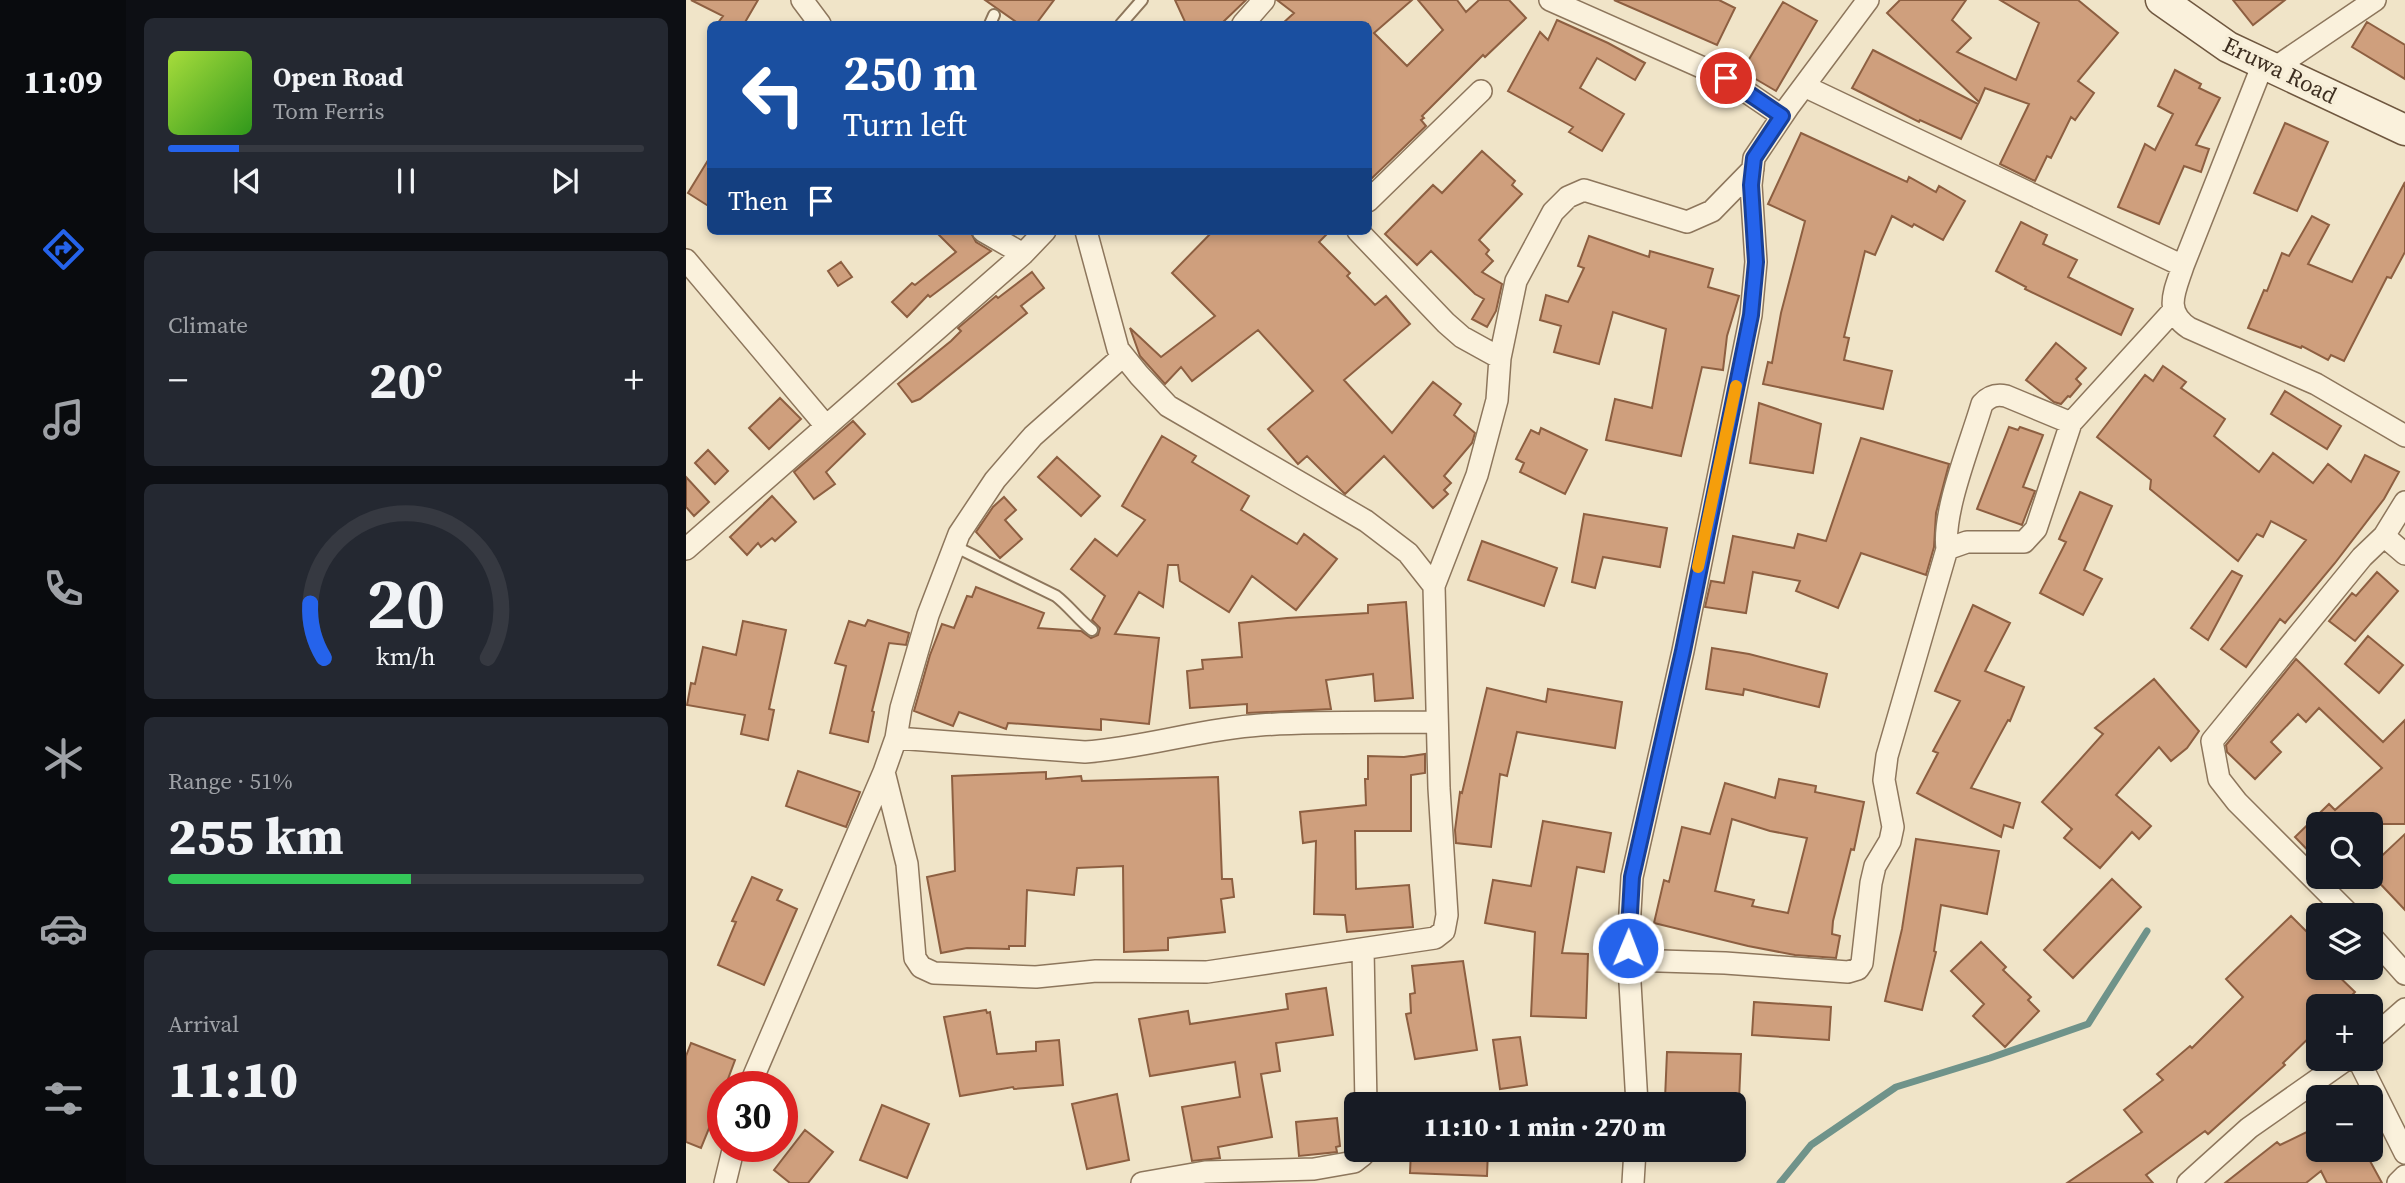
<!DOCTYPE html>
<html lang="en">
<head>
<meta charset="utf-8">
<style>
  :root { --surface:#171b24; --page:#242831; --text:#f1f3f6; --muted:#9ea1a6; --line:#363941; --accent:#2563eb }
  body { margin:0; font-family:"Source Serif 4",serif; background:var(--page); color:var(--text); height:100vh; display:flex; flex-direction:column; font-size:26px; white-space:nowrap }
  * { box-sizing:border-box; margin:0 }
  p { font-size:23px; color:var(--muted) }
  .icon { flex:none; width:38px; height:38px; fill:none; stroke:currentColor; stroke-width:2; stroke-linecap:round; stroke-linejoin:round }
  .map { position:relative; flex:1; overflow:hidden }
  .drawer { display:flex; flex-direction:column; gap:18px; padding:18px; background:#0d0f14; width:560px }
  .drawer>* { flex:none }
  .guide { position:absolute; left:21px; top:21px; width:665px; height:214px; border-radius:10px; box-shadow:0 4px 10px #0003; background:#1a4fa0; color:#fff; overflow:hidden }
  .buttons { position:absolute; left:1620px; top:812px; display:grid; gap:14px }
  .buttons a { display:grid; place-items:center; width:77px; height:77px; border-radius:10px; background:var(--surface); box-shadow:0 4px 10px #0003; font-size:35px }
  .speed { position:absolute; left:21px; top:1071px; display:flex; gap:14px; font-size:35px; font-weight:700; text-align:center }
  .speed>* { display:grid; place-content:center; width:91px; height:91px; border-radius:50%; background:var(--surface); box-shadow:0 4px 10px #0003; line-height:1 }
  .speed .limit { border:10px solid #d22; background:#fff; color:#111 }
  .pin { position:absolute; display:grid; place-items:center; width:60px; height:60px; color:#fff; margin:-30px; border:4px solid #fff; border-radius:50%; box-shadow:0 2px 7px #0007 }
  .me { position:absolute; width:77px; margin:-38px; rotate:1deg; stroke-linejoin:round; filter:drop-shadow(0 0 5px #0008) }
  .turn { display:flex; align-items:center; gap:24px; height:147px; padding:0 21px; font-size:32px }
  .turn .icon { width:91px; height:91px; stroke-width:2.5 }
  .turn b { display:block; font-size:49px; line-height:60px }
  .then { display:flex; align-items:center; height:66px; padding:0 21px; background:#0003; gap:14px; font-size:26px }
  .big { font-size:52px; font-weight:800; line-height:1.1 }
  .drawer .tile { flex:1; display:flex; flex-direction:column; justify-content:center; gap:10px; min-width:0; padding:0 24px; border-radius:10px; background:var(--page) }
  .drawer .dial { align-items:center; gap:0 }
  .dial svg { height:182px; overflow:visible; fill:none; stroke:var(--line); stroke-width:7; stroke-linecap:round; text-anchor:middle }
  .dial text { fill:var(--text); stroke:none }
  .song { display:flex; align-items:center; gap:21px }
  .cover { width:84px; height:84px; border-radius:10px; background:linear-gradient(135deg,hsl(80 70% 55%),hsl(110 70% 35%)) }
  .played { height:7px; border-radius:4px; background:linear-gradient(90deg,var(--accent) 15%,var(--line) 15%) }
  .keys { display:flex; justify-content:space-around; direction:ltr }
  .heat { display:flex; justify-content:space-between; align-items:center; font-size:38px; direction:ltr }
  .charge { height:10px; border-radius:5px; background:linear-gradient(90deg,#34c759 51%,var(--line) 0) }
  .trip { position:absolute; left:658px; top:1092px; width:402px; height:70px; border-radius:10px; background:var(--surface); box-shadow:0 4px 10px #0003; font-weight:800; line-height:70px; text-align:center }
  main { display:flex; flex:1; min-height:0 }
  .menu { display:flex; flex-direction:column; width:126px; justify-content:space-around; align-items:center; background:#090b0e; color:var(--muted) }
  .menu .icon { width:49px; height:49px }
  .menu .active { color:var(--accent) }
  .menu b { font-size:32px; color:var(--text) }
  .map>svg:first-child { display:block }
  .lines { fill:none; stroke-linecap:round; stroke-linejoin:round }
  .stream { stroke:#6f938a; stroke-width:7 }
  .building { fill:#cf9f7d; stroke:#8d5f41; stroke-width:2; fill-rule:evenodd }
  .service-casing { stroke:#8d765c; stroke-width:14 }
  .minor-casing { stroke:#8d765c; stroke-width:24 }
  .secondary-casing { stroke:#6f573f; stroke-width:33 }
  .service { stroke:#faf1dc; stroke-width:10 }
  .minor { stroke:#faf1dc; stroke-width:21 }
  .secondary { stroke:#faf1dc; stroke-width:30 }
  .route-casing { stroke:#184099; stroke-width:18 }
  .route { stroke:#2563eb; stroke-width:12 }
  .slow { stroke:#f59e0b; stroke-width:12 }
  .labels { text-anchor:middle; stroke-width:7; stroke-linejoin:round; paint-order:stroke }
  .street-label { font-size:23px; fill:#3d2e20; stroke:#f7eed8 }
</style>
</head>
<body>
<main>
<nav class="menu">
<b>11:09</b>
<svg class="icon active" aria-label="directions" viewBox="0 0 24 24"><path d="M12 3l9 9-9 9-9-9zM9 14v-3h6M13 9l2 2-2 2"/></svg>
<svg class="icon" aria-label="music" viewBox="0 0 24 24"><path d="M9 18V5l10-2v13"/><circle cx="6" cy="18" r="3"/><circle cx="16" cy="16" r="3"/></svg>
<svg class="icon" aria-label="phone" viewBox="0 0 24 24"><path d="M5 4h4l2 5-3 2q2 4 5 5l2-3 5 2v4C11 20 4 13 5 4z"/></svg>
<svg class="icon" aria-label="climate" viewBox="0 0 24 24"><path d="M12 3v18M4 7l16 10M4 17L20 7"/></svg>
<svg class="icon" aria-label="car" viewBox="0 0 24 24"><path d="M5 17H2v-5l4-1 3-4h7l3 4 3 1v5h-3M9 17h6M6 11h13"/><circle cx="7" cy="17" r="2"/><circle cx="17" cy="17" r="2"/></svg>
<svg class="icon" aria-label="filters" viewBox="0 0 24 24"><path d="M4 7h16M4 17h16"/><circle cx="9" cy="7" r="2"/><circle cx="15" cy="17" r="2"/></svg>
</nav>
<section class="drawer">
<div class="tile">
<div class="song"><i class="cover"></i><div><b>Open Road</b><p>Tom Ferris</p></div></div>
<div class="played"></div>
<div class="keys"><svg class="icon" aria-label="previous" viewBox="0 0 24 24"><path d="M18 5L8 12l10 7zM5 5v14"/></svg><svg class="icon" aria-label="pause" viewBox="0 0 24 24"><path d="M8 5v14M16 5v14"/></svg><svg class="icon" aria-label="next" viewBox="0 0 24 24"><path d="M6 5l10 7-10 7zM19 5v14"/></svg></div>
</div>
<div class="tile"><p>Climate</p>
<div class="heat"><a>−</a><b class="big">20°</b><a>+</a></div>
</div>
<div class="tile dial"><svg viewBox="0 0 100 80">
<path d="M14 69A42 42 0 1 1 86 69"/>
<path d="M14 69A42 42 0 0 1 8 45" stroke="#2563eb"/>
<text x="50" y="56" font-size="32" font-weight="700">20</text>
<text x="50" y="72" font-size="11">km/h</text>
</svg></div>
<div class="tile"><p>Range · 51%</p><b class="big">255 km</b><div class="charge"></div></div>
<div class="tile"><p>Arrival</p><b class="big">11:10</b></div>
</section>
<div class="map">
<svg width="1719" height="1183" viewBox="0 0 1719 1183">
  <rect width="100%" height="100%" fill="#f0e4c8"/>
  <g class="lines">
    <!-- stream -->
    <path class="stream" d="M1094,1183L1125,1145L1210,1087L1304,1058L1402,1024L1461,931"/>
  </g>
  <!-- building -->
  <path class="building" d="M5,0H72L58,24H31L37,16Z
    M299,0H368L350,24H333Z
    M489,0H560L535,24H500Z
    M591,0H726L688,33L721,66L757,30L732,0H771L780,12L793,0H823L840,18L799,57L797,55L736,116L738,118L735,120L740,126L682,182V24H596L608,13Z
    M928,0H1033L1049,8L1031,45Z
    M1214,0H1280L1266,20L1285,38L1271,52L1330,80L1353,23L1314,0H1392L1432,33L1392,81L1408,93L1389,120L1385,117L1365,158L1361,156L1349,181L1314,164L1343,104L1299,88L1293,102L1201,13Z
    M1547,0H1599L1567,25Z
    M1097,2L1131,21L1090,91L1056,71Z
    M871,20L922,43L959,63L949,80L911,58L894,88L938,114L916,151L883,132L887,127L822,91L854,32L862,40Z
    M1681,22L1719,45V79L1666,47Z
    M1187,50L1292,104L1275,139L1234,120L1233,122L1166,88Z
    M1489,70L1515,84L1513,88L1534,98L1510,145L1523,149L1515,172L1498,166L1473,224L1432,207L1459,144L1469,150L1487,114L1472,106Z
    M1599,123L1642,142L1611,211L1568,193Z
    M1115,133L1221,182L1223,177L1250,192L1253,186L1279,201L1257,240L1228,224L1226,227L1206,216L1189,255L1179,251L1158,337L1163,338L1158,360L1206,371L1197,409L1077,384L1082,362L1086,363L1095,313L1119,221L1082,204Z
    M796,151L829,181L826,185L836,194L793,240L803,250L800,254L807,261L796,272L816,284L810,311L801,327L786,319L798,299L789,294L745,251L731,265L699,234L747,185L756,193Z
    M24,157V207L2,193Z
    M1719,182V252L1705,278L1701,277L1658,361L1645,355L1642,360L1616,346L1615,348L1562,328L1578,290L1581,291L1596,253L1603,256L1626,216L1643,225L1622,264L1666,282Z
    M1335,222L1361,235L1357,244L1391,260L1382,277L1447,309L1435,335L1339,289L1340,287L1310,271Z
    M249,231H284L290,242L305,251L244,297L242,295L221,317L206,302L226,283L229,285L270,252Z
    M527,231H644L633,242L664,273L661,276L689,305L700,296L724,324L658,380L706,433L747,382L775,404L768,415L789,433L786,443L758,476L765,483L758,490L762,494L747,508L698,456L659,494L621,456L612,464L582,429L627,391L572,330L506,381L495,367L479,384L454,356L444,328L475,357L529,316L486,273Z
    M903,236L963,257L964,251L1027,269L1022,287L1053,296L1041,336L1037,370L1016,367L995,456L920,440L929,399L966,408L980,329L927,312L913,364L868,352L875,326L854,320L860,295L882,302L898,268L892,266Z
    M155,262L166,277L152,286L142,271Z
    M346,272L358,288L335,306L341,313L234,399L226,402L212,384L265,341L275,331L272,328L310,296L312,298Z
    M1370,343L1400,368L1390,379L1395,384L1384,397L1382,396L1375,404L1368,402L1340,380Z
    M1477,366L1500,382L1495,388L1539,419L1528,436L1573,472L1587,453L1627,483L1642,464L1665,482L1679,455L1713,472L1698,499L1649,563L1599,623L1594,619L1560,667L1535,649L1620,540L1585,521L1577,537L1571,534L1552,561L1464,489L1465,480L1411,437L1459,375L1467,381Z
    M1599,391L1655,426L1641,449L1585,414Z
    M94,398L115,419L83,449L63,428Z
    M1073,403L1135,424L1127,473L1064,463Z
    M167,421L179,434L140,472L149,484L128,499L108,472Z
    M1323,427L1332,430L1334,427L1357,435L1337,487L1349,491L1336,525L1291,509Z
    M855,428L901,450L879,494L834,472L838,463L830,459L845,430L853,434Z
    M476,436L510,456L506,462L563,496L555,510L611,544L618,534L651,559L610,610L566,576L543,612L494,581L492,565H482L477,607L453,592L429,634L473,638L463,724L415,719V730L322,723L320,729L273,712L267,726L228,711L244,655L256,624L268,628L281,596L286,597L290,587L358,613L352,628L395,631L405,638L412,635L414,628L406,620L419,596L385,569L409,539L431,556L459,520L436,506Z
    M1175,438L1263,464L1250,513L1248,547L1240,575L1175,553L1152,608L1110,591L1114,581L1067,572L1060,613L1019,607L1025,581L1038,583L1047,536L1108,548L1112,534L1140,541Z
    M22,450L42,471L29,484L9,463Z
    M371,457L414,496L395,516L352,477Z
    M0,477L23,502L8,516L0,507Z
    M1394,492L1426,506L1398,570L1416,579L1397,615L1354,593L1380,542L1373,539Z
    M86,496L110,522L89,541L86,538L75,547L72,543L61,555L44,537Z
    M318,497L330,510L319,520L336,539L314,558L290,532L307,507Z
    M898,514L981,528L974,567L917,557L909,588L886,582Z
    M796,541L871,568L858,606L782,580Z
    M1546,571L1556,576L1522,640L1505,628Z
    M1691,572L1712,591L1669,641L1643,621L1666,593L1670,596Z
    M720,602L727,698L689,701L687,674L640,680L645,709L561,713V704L504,708L501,671L517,669L516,660L556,657L553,623L601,618L682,613V605Z
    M1287,605L1324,623L1299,671L1338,687L1324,721L1322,720L1285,788L1334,803L1327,828L1318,825L1315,837L1231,793L1252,753L1247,751L1274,701L1249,691Z
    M182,620L223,633L220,645L203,643L186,711L188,712L182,742L144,733L160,666L149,663L163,621L179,626Z
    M57,621L100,630L83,709L88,710L82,740L55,734L59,715L1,705L5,683L9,684L17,647L50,655Z
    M1682,636L1717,665L1693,693L1659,664Z
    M1026,648L1063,654L1141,674L1133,707L1058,689L1057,695L1020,689Z
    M1610,659L1697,742L1719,720V824H1633V862L1609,837L1643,804L1649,810L1696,768L1633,708L1620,722L1612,714L1585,742L1595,752L1569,779L1541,752L1540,745Z
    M1468,679L1513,731L1501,748L1485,761L1473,747L1430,795L1465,826L1453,839L1446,832L1414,868L1378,838L1386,829L1356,802L1417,734L1409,728Z
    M801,688L860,702L862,689L936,702L929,748L831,732L821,776L814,774L805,847L770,843L769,830L774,792L776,793Z
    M739,754V773L725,775V831H669L670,889L723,885L727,927L661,932L659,915L628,914L630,841L617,843L614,812L680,805L679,779H682V756L718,757Z
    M112,771L174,792L160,827L100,806Z
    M360,772V779L395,776L396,781L532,777L536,879H546L548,897L535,899L539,932L482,938V950L438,952L437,866L391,868L388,895L341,890L339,946H323V949L281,948L255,953L241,877L269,871L266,776Z
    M1093,779L1130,786L1129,792L1178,802L1168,850L1165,849L1147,921L1146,934L1154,936L1150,958L1109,955L1062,946L968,923L978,880L983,882L996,827L1024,834L1039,783L1089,798ZM1046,819L1084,831L1121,838L1102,913L1066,906L1068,900L1029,891Z
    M857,821L925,833L918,872L891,867L876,953L902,954L900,1018L845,1016L849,932L799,923L807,880L845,886Z
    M1719,834V910L1685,874V866Z
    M1230,839L1313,851L1301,914L1255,905L1248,951L1250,952L1236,1010L1199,1001L1216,929Z
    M66,877L96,890L91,900L111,909L78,985L32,965L50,922L46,921Z
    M1426,879L1455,907L1387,978L1358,950Z
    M1605,916L1633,944V968H1644L1669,992L1655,1006H1633V1028L1597,1063L1599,1065L1522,1134L1519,1131L1460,1175L1467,1183H1381L1456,1132L1438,1110L1477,1080L1471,1074L1504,1046L1506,1048L1557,997L1540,979Z
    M1295,942L1320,967L1317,970L1345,997L1342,1000L1353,1011L1319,1047L1287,1016L1298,1004L1265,971Z
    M777,961L791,1050L729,1059L720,1014L725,1013L724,994L729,993L726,966Z
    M640,988L647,1035L590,1043L594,1071L575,1074L586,1137L532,1147L534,1158L506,1161L496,1107L554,1097L549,1062L464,1076L453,1019L502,1011L504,1024L602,1009L600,994Z
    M1068,1002L1145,1007L1143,1040L1066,1035Z
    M300,1010L301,1013L304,1012L311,1054L350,1051V1042L373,1040L377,1085L328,1089L327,1087L274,1096L258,1017Z
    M834,1037L841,1085L814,1089L807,1040Z
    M5,1043L49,1060L39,1087H37V1094L15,1148L0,1142V1056Z
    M981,1052L1055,1054L1053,1101L979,1099Z
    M431,1094L443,1160L401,1169L386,1104Z
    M196,1105L243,1124L221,1178L174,1160Z
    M651,1118L654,1146L650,1147L651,1152L613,1156L610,1122Z
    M1633,1126V1150H1678L1696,1183H1641L1635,1171L1620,1183H1539L1591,1142L1594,1145Z
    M119,1130L147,1152L122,1183H104L88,1170Z
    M725,1150H802L801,1176L724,1173Z"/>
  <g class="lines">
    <defs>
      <path id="service" d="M304,24L308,15
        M435,24L456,0
        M268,546L370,596C383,606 393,620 406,630"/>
      <path id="minor" d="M116,0L134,24
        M864,0L1040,78L1096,116
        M557,24L578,0
        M1577,64L1497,266C1489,291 1477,311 1503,328L1630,384L1719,436
        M1587,69L1689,0
        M1118,86L1497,266
        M682,201L795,91
        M297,231L337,254
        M400,231L432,349L453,375L482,406L680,521L722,553L748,586
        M672,231L760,323L776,337L814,358
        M0,260L140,426
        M437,356L347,436L309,480L273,534L242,615L215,708L210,738L198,772L221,864L229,958L235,967L248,973L350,977L410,971L521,972L749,938L758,931L761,915L753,788L748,586L791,475L811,400L814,358L830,281L867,212L882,197L898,190L1001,222L1026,211L1067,169
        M1698,536L1719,554
        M0,549L337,254L359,231
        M1261,549C1256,512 1285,442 1296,404C1303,396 1310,394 1320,396L1385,423
        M210,738L399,752C458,748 515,729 574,725C632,721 692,723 751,722
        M1664,915L1551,802L1533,779L1526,741L1676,557L1698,536L1719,502
        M1685,936L1719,974
        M677,949L680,1104
        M942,960L1039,963L1162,972L1172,969L1176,963L1185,883L1189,866L1204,841L1207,827L1198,780L1201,756L1261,549L1281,542H1338L1350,529L1385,423L1487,311
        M1685,1039L1719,1009
        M1672,1059L1719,1153
        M63,1087L198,772
        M951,1104L942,948L946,877L997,651L1065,315L1070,262L1065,185L1068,158L1103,106L1182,0
        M39,1183L48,1146
        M456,1183L519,1172L628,1169L668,1162L677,1155L679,1150
        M947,1183L949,1150
        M1502,1183L1563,1128L1661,1059
        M1712,1183L1719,1176"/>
      <path id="secondary" d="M1475,0L1542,47L1719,130"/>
    </defs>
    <!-- service casing -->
    <use href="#service" class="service-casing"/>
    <!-- minor casing -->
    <use href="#minor" class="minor-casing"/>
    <!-- secondary casing -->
    <use href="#secondary" class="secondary-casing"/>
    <!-- service -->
    <use href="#service" class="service"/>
    <!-- minor -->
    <use href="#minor" class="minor"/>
    <!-- secondary -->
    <use href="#secondary" class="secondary"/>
  </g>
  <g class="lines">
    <defs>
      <path id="route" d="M942,948L946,877L997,651L1065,315L1070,262L1065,185L1068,158L1096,116L1040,78"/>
    </defs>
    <!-- route casing -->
    <use href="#route" class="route-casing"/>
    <!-- route -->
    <use href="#route" class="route"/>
    <!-- slow -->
    <path class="slow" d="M1012,567L1050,386"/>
  </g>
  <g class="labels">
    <!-- street labels -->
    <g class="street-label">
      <text transform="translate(1594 70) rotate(26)" y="8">Eruwa Road</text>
    </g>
  </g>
</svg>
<div class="buttons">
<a><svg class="icon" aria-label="search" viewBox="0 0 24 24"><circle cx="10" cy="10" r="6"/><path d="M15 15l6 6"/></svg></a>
<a><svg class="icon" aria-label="layers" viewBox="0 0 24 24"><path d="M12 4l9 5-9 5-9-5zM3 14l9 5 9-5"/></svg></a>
<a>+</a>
<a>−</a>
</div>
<div class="speed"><div class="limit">30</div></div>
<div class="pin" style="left:1040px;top:78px;background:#d93025"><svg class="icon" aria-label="arrive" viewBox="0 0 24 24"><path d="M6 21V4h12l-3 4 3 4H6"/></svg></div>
<svg class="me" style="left:942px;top:948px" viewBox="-20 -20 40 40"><circle r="17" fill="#2563eb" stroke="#fff" stroke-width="3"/><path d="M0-11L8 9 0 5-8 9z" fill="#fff"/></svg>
<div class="trip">11:10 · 1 min · 270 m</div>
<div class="guide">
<div class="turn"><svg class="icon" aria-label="left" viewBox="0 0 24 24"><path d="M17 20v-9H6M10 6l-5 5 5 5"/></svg><div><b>250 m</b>Turn left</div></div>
<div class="then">Then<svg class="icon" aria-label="arrive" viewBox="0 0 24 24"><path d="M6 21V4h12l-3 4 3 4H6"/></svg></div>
</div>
</div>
</main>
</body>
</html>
